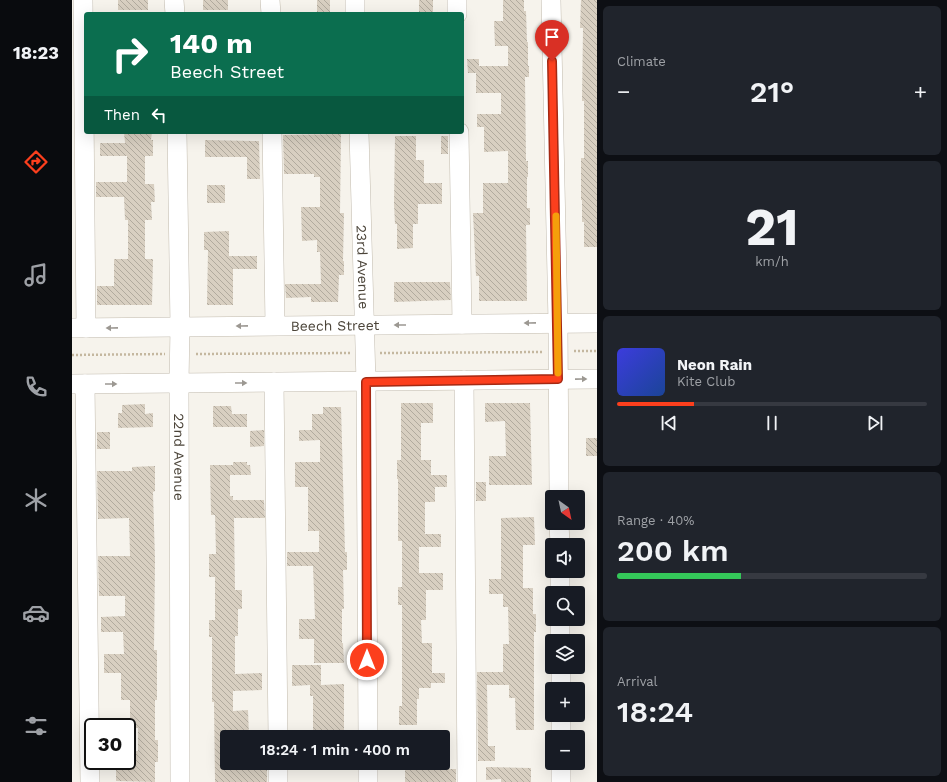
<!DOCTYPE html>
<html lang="en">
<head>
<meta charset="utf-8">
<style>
  :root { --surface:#171b24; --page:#20242c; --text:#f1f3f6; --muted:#9ea1a6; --line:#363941; --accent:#fc3f1d }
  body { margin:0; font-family:"Work Sans",sans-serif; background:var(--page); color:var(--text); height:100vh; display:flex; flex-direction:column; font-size:15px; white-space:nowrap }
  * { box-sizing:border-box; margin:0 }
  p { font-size:13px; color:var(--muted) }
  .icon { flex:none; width:22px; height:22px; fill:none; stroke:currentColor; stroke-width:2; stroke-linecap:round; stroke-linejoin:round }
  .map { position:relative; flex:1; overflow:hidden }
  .details { display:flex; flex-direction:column; gap:6px; padding:6px; background:#0d0f14; width:350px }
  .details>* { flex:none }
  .hud { position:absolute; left:12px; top:12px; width:380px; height:122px; border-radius:4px; box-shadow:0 4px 16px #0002; background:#0b6e4f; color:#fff; overflow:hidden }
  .needle { width:26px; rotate:147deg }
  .controls { position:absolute; left:473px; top:490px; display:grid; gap:8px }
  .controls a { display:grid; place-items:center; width:40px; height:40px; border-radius:4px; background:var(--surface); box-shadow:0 4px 16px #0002; font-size:20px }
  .speed { position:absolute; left:12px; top:718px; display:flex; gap:8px; font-size:20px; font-weight:700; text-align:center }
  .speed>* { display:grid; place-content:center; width:52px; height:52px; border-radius:50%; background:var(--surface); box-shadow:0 4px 16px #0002; line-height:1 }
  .speed .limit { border:2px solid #111; border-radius:6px; background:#fff; color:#111 }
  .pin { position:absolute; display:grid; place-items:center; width:34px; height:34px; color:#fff; margin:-41px -17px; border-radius:50% 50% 50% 0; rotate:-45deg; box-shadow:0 0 4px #0007 }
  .pin .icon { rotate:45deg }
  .me { position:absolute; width:44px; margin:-22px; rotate:0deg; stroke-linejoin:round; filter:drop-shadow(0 0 3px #0008) }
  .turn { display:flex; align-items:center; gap:14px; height:84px; padding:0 20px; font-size:18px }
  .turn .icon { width:52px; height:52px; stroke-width:2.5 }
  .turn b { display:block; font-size:28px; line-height:34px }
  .then { display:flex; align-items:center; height:38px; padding:0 20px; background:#0003; gap:8px; font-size:15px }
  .big { font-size:30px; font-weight:600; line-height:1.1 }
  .details .card { flex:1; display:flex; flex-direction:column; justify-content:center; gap:6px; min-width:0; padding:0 14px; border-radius:6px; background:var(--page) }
  .details .dial { align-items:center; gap:0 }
  .dial b { font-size:52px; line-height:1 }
  .song { display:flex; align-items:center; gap:12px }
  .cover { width:48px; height:48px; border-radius:6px; background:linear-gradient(135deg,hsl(240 70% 55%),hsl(220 70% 35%)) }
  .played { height:4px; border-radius:2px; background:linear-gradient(90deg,var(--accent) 25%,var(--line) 25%) }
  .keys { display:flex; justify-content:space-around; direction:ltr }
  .heat { display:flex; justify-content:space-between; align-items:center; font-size:22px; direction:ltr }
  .charge { height:6px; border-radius:3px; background:linear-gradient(90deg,#34c759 40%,var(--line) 0) }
  .trip { position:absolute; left:148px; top:730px; width:230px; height:40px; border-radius:4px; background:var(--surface); box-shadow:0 4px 16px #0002; font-weight:600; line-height:40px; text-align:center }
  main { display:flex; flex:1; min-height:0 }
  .tab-bar { display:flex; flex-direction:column; width:72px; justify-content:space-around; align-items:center; background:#090b0e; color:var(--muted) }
  .tab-bar .icon { width:28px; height:28px }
  .tab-bar .active { color:var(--accent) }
  .tab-bar b { font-size:18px; color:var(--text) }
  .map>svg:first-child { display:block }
  .building { fill:url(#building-back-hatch) }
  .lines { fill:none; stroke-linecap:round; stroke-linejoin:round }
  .minor-casing { stroke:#c2bbae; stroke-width:20 }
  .path { stroke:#c4b79f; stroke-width:2.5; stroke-dasharray:2 2; stroke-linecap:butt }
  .minor { stroke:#fff; stroke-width:19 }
  .oneway { fill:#9c9892 }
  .route-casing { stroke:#a42913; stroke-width:10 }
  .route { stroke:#fc3f1d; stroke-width:7 }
  .slow { stroke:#f59e0b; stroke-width:7 }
  .labels { text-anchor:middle; stroke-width:3; stroke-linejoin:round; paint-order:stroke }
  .street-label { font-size:14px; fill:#4b4439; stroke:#fff }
</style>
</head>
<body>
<main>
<nav class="tab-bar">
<b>18:23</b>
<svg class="icon active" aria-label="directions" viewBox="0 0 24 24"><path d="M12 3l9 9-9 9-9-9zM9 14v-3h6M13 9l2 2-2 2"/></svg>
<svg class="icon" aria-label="music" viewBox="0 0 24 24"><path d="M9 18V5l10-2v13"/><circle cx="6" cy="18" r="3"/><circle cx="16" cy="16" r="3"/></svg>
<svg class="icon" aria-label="phone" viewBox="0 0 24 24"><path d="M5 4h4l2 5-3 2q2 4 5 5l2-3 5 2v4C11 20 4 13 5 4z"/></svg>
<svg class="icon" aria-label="climate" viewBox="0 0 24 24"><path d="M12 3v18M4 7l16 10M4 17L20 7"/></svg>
<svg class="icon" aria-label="car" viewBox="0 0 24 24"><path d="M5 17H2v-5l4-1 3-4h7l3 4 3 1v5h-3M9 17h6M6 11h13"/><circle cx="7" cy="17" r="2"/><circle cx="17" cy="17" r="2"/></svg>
<svg class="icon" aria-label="filters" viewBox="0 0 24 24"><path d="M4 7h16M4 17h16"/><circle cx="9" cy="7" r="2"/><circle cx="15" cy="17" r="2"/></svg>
</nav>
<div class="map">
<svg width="525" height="782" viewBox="0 0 525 782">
  <defs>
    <pattern id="building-back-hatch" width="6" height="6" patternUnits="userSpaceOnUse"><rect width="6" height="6" fill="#d8cfc1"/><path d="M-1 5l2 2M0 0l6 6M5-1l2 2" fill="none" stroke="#b1aa9e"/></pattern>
  </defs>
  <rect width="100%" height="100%" fill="#f6f3ec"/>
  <!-- building -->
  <path class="building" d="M46,0H76V10H46Z
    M131,0H156V10H131Z
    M245,0H258V14H245Z
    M347,0H361V14H347Z
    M431,0H452V11H454L455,42H456V66H457V77H453L454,161H456V177H455V208H458V225H454L455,301H407V276H404L401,213H411V183H436V151L412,152V127H405V114H429V93H404V73H396L395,59H407V66H436V46H423L422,21H431Z
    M509,0H525V247H512V222H510V200H509V158H512V101H510L511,28H508Z
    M52,132H80L79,140H81V156H73V184H82L83,202H79L80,220H73V259H81L80,305H25V286H42V259H56V220H53L52,197H24V182H55V156H28V143H53Z
    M269,134L268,213H272L271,261H272V275H267L266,302H239V297L214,298L213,284H249L248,252H245V240L230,241L229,207H248V177H242V174H212L211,135Z
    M323,136H344V160H352V183H370V204H346V224H341V248L325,249V224H323L322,204Z
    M369,136H376V154H369Z
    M133,140L187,141L188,179H175V157H133Z
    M135,185H153V203H135Z
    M157,231V256H185V269H161V305H135L136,250H132V232Z
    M322,282H378L379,300L322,302Z
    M329,403H361V423H349V460H359V475H375V487H363V502H353V534H369V547H347V573H371V590H354V620H349L350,643H360V673H373V683H359V688H347V699H345V725H327V706H330V605H326V587H330V541H326V479H325V460H329Z
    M413,403H458L460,485H417V456H434L433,421L413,422Z
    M73,404V414L81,413V427L46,428V413H50V405Z
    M141,406H159L160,414H175V427H141Z
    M251,407H269L273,552H275V570H271L272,609H270V643H271L272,663H242V639H227V619H243L241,566H215V552H247V531H236V487H223V462H248V440L227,441V430H240V414H251Z
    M192,430V446L178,447V431Z
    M25,432H38V449H25Z
    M514,438H525V456H514Z
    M161,462H175V465H178L179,475H158V496H161V500H192L193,518H162L163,590H170V609H166V636H163V674L190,673V690L161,691V711L176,710L177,737H155V767H195V782H143L142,702H140V637H137V620H143V577H137V554H144L143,515H139L138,465H161Z
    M83,466V491L81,492L83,560L82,650H85V700H83V740H86V762H83V782L44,781V761H55V751H66V728H58V700H49V673H32V654H52L51,632H29V617L53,616V596H27L26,556H58L57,518L26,519L25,471H60V467Z
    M404,482H414V501H404Z
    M462,517L463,545H451V588H461V614H464V632H462V730H444L443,698H437V685H415L416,746H423V761H406L405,672H431V644H437L436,607H431V594H417V579H429V518Z
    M220,665H249V685L272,684V732H241V696H238V685L220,686Z
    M364,767V769H384V782H333V768Z
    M414,767L459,768V782H429V779L414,780Z"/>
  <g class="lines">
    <defs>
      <g id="minor">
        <path d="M11,0L14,328"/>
        <path d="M102,0L103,14"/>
        <path d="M198,0L199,14"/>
        <path d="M283,0V14"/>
        <path d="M385,0V14"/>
        <path d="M479,0L486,323L487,497"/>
        <path id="s1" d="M105,132L108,327L107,383L108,782"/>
        <path d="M200,132L203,325"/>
        <path id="s2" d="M287,132L294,382L296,737"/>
        <path d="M387,132L390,324"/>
        <path id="s3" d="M0,328L525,323"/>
        <path d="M392,380L395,782"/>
        <path d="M202,382L206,737"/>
        <path d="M0,384L525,379"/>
        <path d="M13,384L18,782"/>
        <path d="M487,523L488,545"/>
        <path d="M488,571V593"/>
        <path d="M488,619V641"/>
        <path d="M489,667V689"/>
        <path d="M489,715V737"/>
        <path d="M206,763V782"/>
        <path d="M296,763V782"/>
        <path d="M489,763V782"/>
      </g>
    </defs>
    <!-- minor casing -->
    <use href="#minor" class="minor-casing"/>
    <!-- path -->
    <path class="path" d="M502,351H525
      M308,353L471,352
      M124,354L279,353
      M0,355L93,354"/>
    <!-- minor -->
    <use href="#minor" class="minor"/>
  </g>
  <!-- one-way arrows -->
  <defs><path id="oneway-solid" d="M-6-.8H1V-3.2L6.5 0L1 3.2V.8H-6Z"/></defs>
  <g class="oneway">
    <use href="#oneway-solid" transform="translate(458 323) rotate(179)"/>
    <use href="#oneway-solid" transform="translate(328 325) rotate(180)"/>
    <use href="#oneway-solid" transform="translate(170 326) rotate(179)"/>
    <use href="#oneway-solid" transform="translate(40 328) rotate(179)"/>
    <use href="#oneway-solid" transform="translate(509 379) rotate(-1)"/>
    <use href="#oneway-solid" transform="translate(169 383)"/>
    <use href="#oneway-solid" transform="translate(39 384)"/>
  </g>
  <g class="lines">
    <defs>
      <path id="route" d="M295,660L294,382L486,379L480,61"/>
    </defs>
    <!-- route casing -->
    <use href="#route" class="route-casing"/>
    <!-- route -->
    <use href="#route" class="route"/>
    <!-- slow -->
    <path class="slow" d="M484,216L486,373"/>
  </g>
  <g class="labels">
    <!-- street labels -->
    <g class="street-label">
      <text dy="5" stroke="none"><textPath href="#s2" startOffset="135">23rd Avenue</textPath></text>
      <text dy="5" stroke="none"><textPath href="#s3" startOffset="263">Beech Street</textPath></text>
      <text dy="5" stroke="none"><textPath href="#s1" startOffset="325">22nd Avenue</textPath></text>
    </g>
  </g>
</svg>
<div class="controls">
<a><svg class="needle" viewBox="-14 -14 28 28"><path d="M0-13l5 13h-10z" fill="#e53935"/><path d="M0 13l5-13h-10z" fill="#9ea1a6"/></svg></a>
<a><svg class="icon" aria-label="sound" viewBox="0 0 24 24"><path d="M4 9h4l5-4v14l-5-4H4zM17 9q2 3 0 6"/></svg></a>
<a><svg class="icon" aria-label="search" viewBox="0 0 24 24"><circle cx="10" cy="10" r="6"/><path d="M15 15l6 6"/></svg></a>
<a><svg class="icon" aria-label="layers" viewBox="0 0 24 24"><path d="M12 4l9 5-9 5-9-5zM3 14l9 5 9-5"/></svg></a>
<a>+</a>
<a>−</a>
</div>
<div class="speed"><div class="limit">30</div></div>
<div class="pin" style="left:480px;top:61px;background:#d93025"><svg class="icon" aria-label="arrive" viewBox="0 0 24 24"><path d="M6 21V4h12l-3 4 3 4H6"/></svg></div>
<svg class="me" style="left:295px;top:660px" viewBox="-20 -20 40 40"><circle r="17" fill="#fc3f1d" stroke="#fff" stroke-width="3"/><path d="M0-11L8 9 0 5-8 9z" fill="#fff"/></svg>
<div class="trip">18:24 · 1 min · 400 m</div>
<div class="hud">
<div class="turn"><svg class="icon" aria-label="right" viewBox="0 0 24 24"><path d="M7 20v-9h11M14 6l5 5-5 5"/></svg><div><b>140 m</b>Beech Street</div></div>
<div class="then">Then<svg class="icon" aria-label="left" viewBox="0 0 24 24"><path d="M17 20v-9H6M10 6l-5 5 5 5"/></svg></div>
</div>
</div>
<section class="details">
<div class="card"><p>Climate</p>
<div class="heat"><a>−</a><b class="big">21°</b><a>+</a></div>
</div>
<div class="card dial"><b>21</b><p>km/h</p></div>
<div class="card">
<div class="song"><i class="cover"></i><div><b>Neon Rain</b><p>Kite Club</p></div></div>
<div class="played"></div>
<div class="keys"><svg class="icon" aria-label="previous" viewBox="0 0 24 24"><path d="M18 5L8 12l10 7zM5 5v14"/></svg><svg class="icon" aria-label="pause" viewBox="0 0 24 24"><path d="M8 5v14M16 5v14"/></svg><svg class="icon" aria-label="next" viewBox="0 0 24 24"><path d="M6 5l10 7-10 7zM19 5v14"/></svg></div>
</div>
<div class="card"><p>Range · 40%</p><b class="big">200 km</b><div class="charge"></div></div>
<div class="card"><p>Arrival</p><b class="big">18:24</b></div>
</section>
</main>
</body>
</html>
